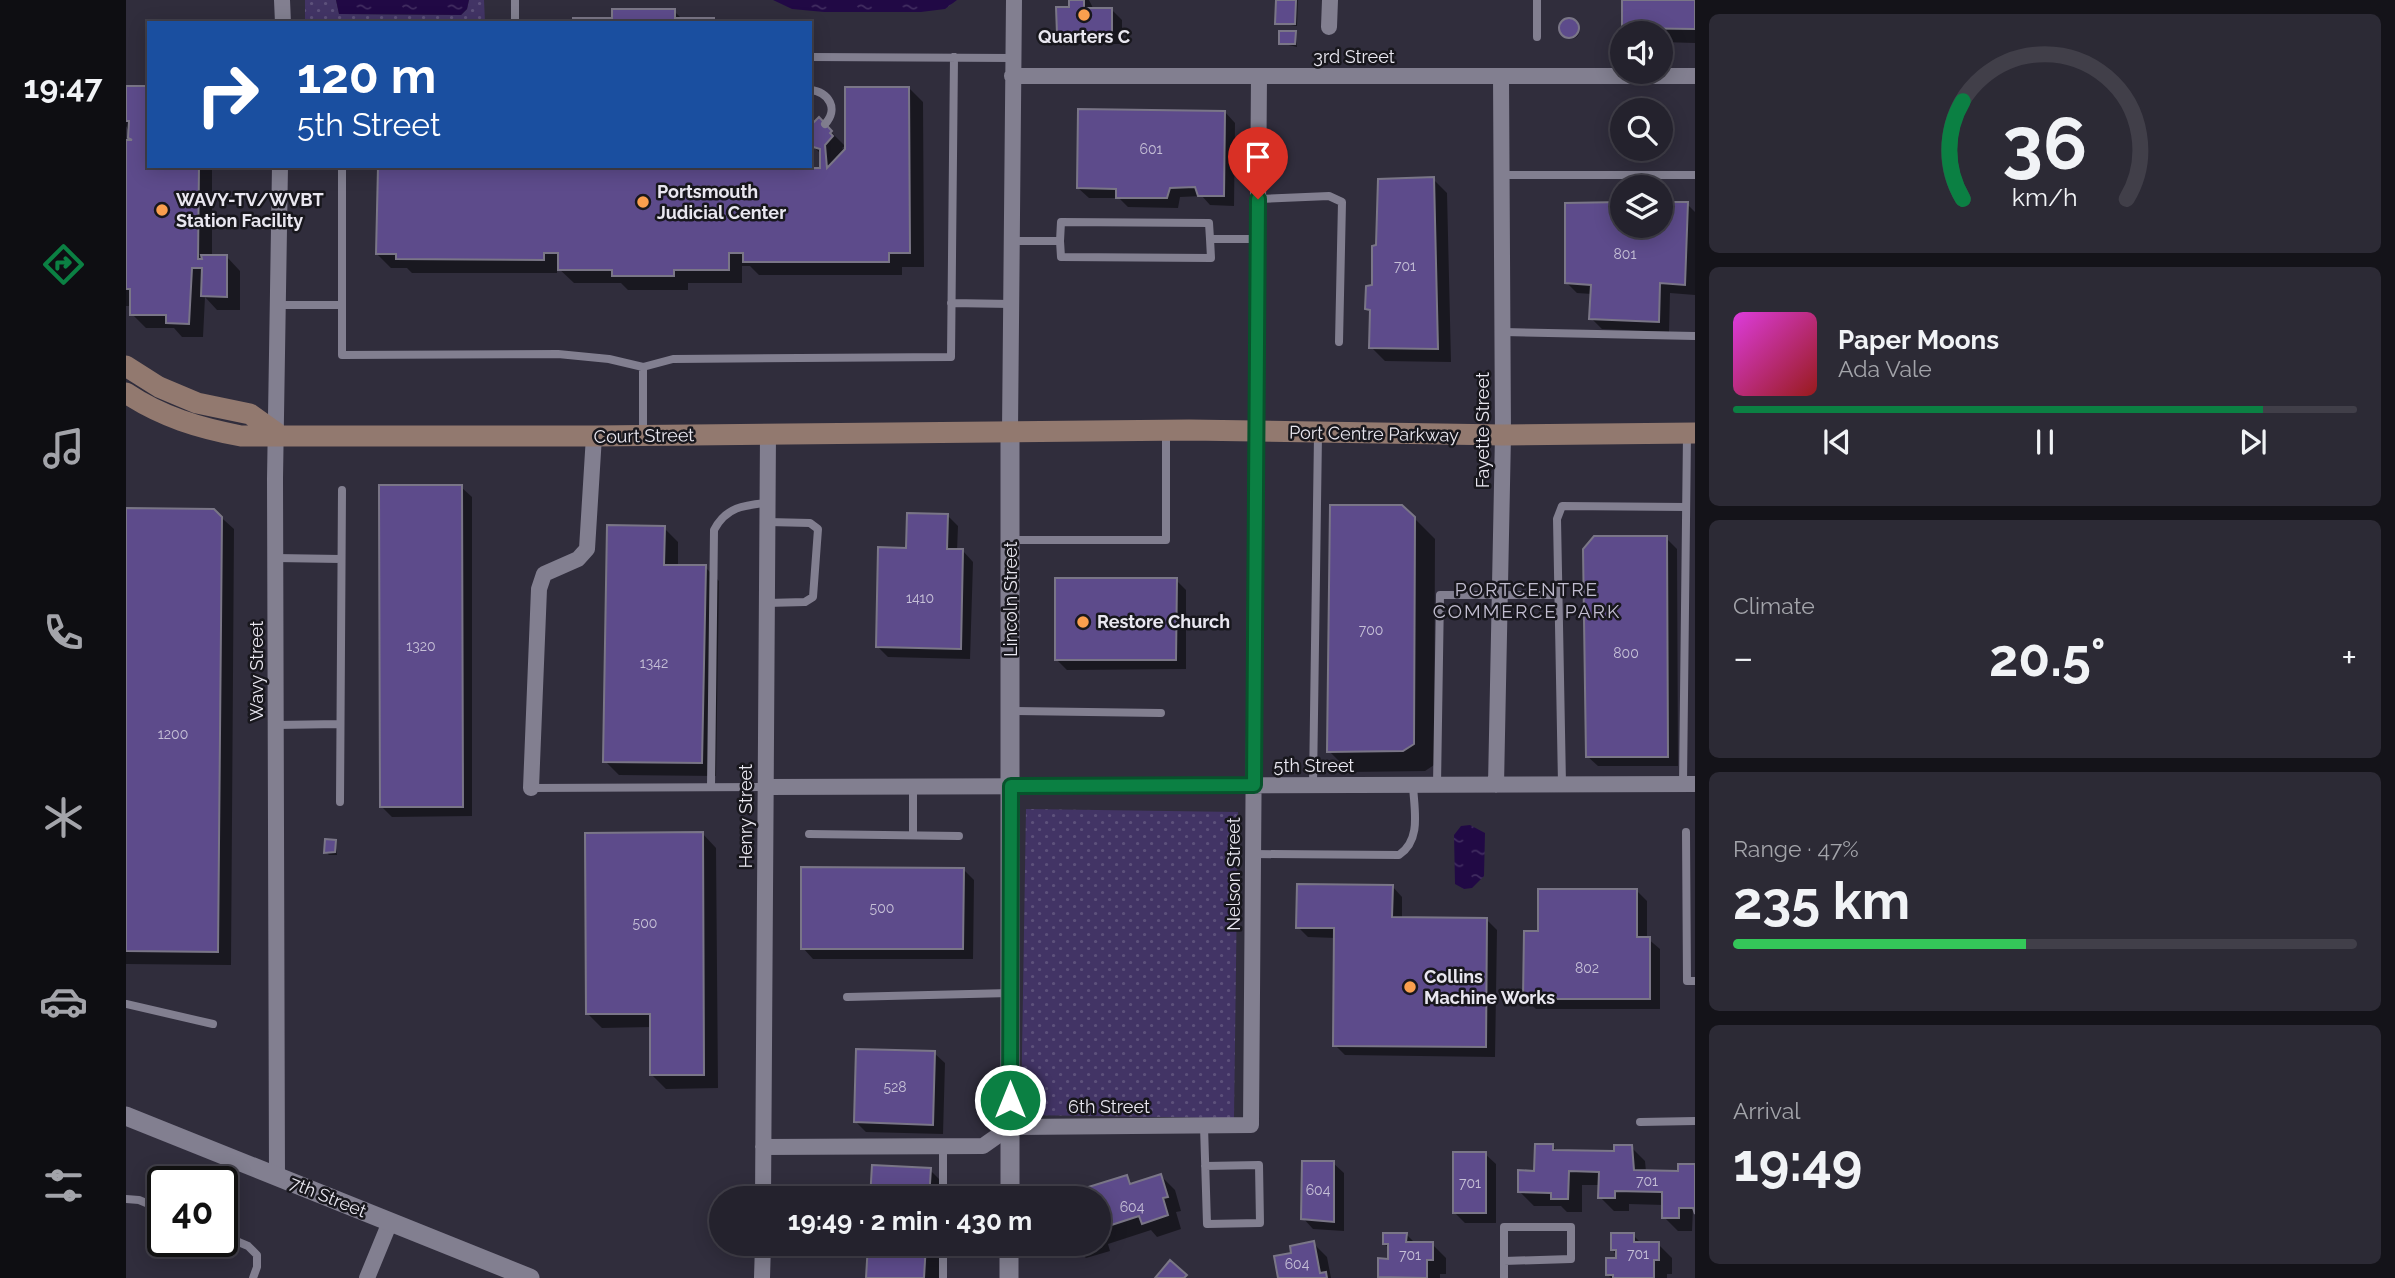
<!DOCTYPE html>
<html lang="en">
<head>
<meta charset="utf-8">
<style>
  :root { --surface:#24222d; --page:#2c2a35; --text:#f1f3f6; --muted:#a3a4aa; --line:#413f49; --accent:#0b8043 }
  body { margin:0; font-family:Raleway,sans-serif; background:var(--page); color:var(--text); height:100vh; display:flex; flex-direction:column; font-size:26px; white-space:nowrap }
  * { box-sizing:border-box; margin:0 }
  p { font-size:23px; color:var(--muted) }
  .icon { flex:none; width:38px; height:38px; fill:none; stroke:currentColor; stroke-width:2; stroke-linecap:round; stroke-linejoin:round }
  .map { position:relative; flex:1; overflow:hidden }
  .details { display:flex; flex-direction:column; gap:14px; padding:14px; background:#141319; width:700px }
  .details>* { flex:none }
  .guide { position:absolute; left:21px; top:21px; width:665px; height:147px; border-radius:0px; box-shadow:0 4px 18px #0003,0 0 0 2px var(--line); background:#1a4fa0; color:#fff; overflow:hidden }
  .buttons { position:absolute; left:1484px; top:21px; display:grid; gap:14px }
  .buttons a { display:grid; place-items:center; width:63px; height:63px; border-radius:50%; background:var(--surface); box-shadow:0 4px 18px #0003,0 0 0 2px var(--line); font-size:35px }
  .speed { position:absolute; left:21px; top:1166px; display:flex; gap:14px; font-size:35px; font-weight:700; text-align:center }
  .speed>* { display:grid; place-content:center; width:91px; height:91px; border-radius:50%; background:var(--surface); box-shadow:0 4px 18px #0003,0 0 0 2px var(--line); line-height:1 }
  .speed .limit { border:4px solid #111; border-radius:10px; background:#fff; color:#111 }
  .pin { position:absolute; display:grid; place-items:center; width:60px; height:60px; color:#fff; margin:-72px -30px; border-radius:50% 50% 50% 0; rotate:-45deg; box-shadow:0 0 7px #0007 }
  .pin .icon { rotate:45deg }
  .me { position:absolute; width:77px; margin:-38px; rotate:0deg; stroke-linejoin:round; filter:drop-shadow(0 0 5px #0008) }
  .turn { display:flex; align-items:center; gap:24px; height:147px; padding:0 35px; font-size:32px }
  .turn .icon { width:91px; height:91px; stroke-width:2.5 }
  .turn b { display:block; font-size:49px; line-height:60px }
  .big { font-size:52px; font-weight:700; line-height:1.1 }
  .details .widget { flex:1; display:flex; flex-direction:column; justify-content:center; gap:10px; min-width:0; padding:0 24px; border-radius:10px; background:var(--page) }
  .details .dial { align-items:center; gap:0 }
  .dial svg { height:182px; overflow:visible; fill:none; stroke:var(--line); stroke-width:7; stroke-linecap:round; text-anchor:middle }
  .dial text { fill:var(--text); stroke:none }
  .song { display:flex; align-items:center; gap:21px }
  .cover { width:84px; height:84px; border-radius:10px; background:linear-gradient(135deg,hsl(300 70% 55%),hsl(0 70% 35%)) }
  .played { height:7px; border-radius:4px; background:linear-gradient(90deg,var(--accent) 85%,var(--line) 85%) }
  .keys { display:flex; justify-content:space-around; direction:ltr }
  .heat { display:flex; justify-content:space-between; align-items:center; font-size:38px; direction:ltr }
  .charge { height:10px; border-radius:5px; background:linear-gradient(90deg,#34c759 47%,var(--line) 0) }
  .trip { position:absolute; left:583px; top:1186px; width:402px; height:70px; border-radius:35px; background:var(--surface); box-shadow:0 4px 18px #0003,0 0 0 2px var(--line); font-weight:700; line-height:70px; text-align:center }
  main { display:flex; flex:1; min-height:0 }
  .tabs { display:flex; flex-direction:column; width:126px; justify-content:space-around; align-items:center; background:#0e0e12; color:var(--muted) }
  .tabs .icon { width:49px; height:49px }
  .tabs .current { color:var(--accent) }
  .tabs b { font-size:32px; color:var(--text) }
  .map>svg:first-child { display:block }
  .grass { fill:url(#grass-dots) }
  .water { fill:url(#water-ripples) }
  .shadow { fill:#0007 }
  .building { fill:#5d4b8b; stroke:#7a7687; stroke-width:2 }
  .lines { fill:none; stroke-linecap:round; stroke-linejoin:round }
  .service { stroke:#827f90; stroke-width:8 }
  .minor { stroke:#827f90; stroke-width:16 }
  .tertiary { stroke:#827f90; stroke-width:19 }
  .secondary { stroke:#92796f; stroke-width:21 }
  .route-casing { stroke:#07532c; stroke-width:18 }
  .route { stroke:#0b8043; stroke-width:12 }
  .poi-dot { fill:#fa9f4e; stroke:#18171d; stroke-width:2.5 }
  .labels { text-anchor:middle; stroke-width:5; stroke-linejoin:round; paint-order:stroke }
  .number-label { font-size:14px; fill:#c6c0d7 }
  .poi-label { font-size:18px; font-weight:bold; fill:#e9e7f0; stroke:#18171d; text-anchor:start }
  .street-label { font-size:18px; fill:#e9e7f0; stroke:#18171d }
  .neighbourhood-label { font-size:19px; letter-spacing:2px; fill:#c1bdcf; stroke:#18171d }
</style>
</head>
<body>
<main>
<nav class="tabs">
<b>19:47</b>
<svg class="icon current" aria-label="directions" viewBox="0 0 24 24"><path d="M12 3l9 9-9 9-9-9zM9 14v-3h6M13 9l2 2-2 2"/></svg>
<svg class="icon" aria-label="music" viewBox="0 0 24 24"><path d="M9 18V5l10-2v13"/><circle cx="6" cy="18" r="3"/><circle cx="16" cy="16" r="3"/></svg>
<svg class="icon" aria-label="phone" viewBox="0 0 24 24"><path d="M5 4h4l2 5-3 2q2 4 5 5l2-3 5 2v4C11 20 4 13 5 4z"/></svg>
<svg class="icon" aria-label="climate" viewBox="0 0 24 24"><path d="M12 3v18M4 7l16 10M4 17L20 7"/></svg>
<svg class="icon" aria-label="car" viewBox="0 0 24 24"><path d="M5 17H2v-5l4-1 3-4h7l3 4 3 1v5h-3M9 17h6M6 11h13"/><circle cx="7" cy="17" r="2"/><circle cx="17" cy="17" r="2"/></svg>
<svg class="icon" aria-label="filters" viewBox="0 0 24 24"><path d="M4 7h16M4 17h16"/><circle cx="9" cy="7" r="2"/><circle cx="15" cy="17" r="2"/></svg>
</nav>
<div class="map">
<svg width="1569" height="1278" viewBox="0 0 1569 1278">
  <defs>
    <pattern id="grass-dots" width="8" height="8" patternUnits="userSpaceOnUse" patternTransform="scale(1.75)"><rect width="8" height="8" fill="#423465"/><path d="M2 2h.1M6 6h.1" fill="none" stroke="#5d517b" stroke-width="1.8" stroke-linecap="round"/></pattern>
    <pattern id="water-ripples" width="26" height="14" patternUnits="userSpaceOnUse" patternTransform="scale(1.75)"><rect width="26" height="14" fill="#210945"/><path d="M2 4q2-2 4 0t4 0M15 11q2-2 4 0t4 0" fill="none" stroke="#412d60"/></pattern>
  </defs>
  <rect width="100%" height="100%" fill="#302d3c"/>
  <!-- grass -->
  <path class="grass" d="M179,0H210L213,14L335,15L341,9L343,0H358L359,23H179Z
    M900,809L1112,812L1108,1118L895,1115Z"/>
  <!-- water -->
  <path class="water" d="M210,0H343L341,9L335,15L213,14Z
    M647,0H831L819,9L795,12H698L666,9Z
    M1344,825L1359,833L1358,876L1346,888L1338,889L1329,884L1328,835L1335,826Z"/>
  <!-- shadow -->
  <path class="shadow" d="M944,0H963L968,10H986L996,20V44H943L932,33L944,9Z
    M1152,0H1172L1171,26L1151,23Z
    M1498,0H1569V43L1535,42V33H1503L1498,28Z
    M548,11L557,20H588L591,23H449Z
    M1436 30a9 9 0 1 1 18 0a9 9 0 1 1-18 0Z
    M1169,33L1171,47L1154,43Z
    M0,87L23,166H86V256H100L114,271V310H91L79,297L77,337H56L48,328H20L6,314V306H0V141H8L0,126Z
    M783,88L797,102L798,267H776V275H633L624,266H616V283H562V290H502L495,283H448L431,267V273H286L281,268H265L251,254L263,166H348L353,171L436,172V166L696,170V155L684,143L693,120L719,146L716,148L721,153Z
    M1099,112L1109,123L1108,206L1084,205L1076,196L1054,197L1052,208L1002,207L993,198H963L952,188Z
    M1307,179L1321,193L1325,362L1259,361L1245,347L1246,313L1241,309L1248,287L1252,247Z
    M1496,204V226H1535V204H1561L1569,212V295L1544,293L1543,332L1476,329L1465,318L1466,294L1451,293L1441,283V205Z
    M335,487L346,497V816L266,817L255,806Z
    M0,510L88,511L108,529L105,965L0,964Z
    M822,516L832,526L831,551H837L847,562L844,659L762,657L752,647L782,550Z
    M1288,518L1309,539L1308,765L1299,771L1224,772L1203,751Z
    M538,528L552,542V567H579L593,581L590,776L493,775L479,761Z
    M1540,538L1551,549L1552,766H1472L1461,756Z
    M1050,580L1060,590V669L941,670L931,660Z
    M576,833L590,848L592,1088L540,1089L526,1075L525,1027L476,1028L462,1014Z
    M209,842L211,855H203L200,852Z
    M837,869L848,880L847,959H687L677,948Z
    M1266,886L1276,897V919L1361,920L1371,930L1369,1057L1219,1055L1209,1045L1210,938L1182,937L1172,927Z
    M1511,891L1521,901V938L1534,949V1009H1410L1399,998L1414,933Z
    M808,1053L819,1063L817,1134L740,1132L730,1122Z
    M1426,1146L1433,1152L1490,1153L1505,1147L1519,1161L1520,1172L1554,1173L1569,1166L1566,1231H1552L1538,1217V1205L1503,1204V1211H1488L1474,1197V1185H1456V1212H1441L1435,1206H1408L1394,1192Z
    M1359,1154L1370,1164V1223H1339L1329,1213Z
    M1207,1163L1218,1173V1231L1187,1229L1177,1218Z
    M804,1170L818,1184L817,1199H746Z
    M1035,1176L1049,1190L1055,1211L1050,1212L1055,1229L1031,1237L1025,1230L982,1244L984,1251L960,1258L946,1244H973V1199L1000,1177L1008,1185Z
    M1280,1234L1290,1244H1306L1320,1258V1274H1314V1278H1256L1254,1276L1264,1260V1249L1258,1244Z
    M1507,1235L1516,1244H1532L1546,1258V1274H1541V1278H1485L1481,1274L1492,1259L1487,1250Z
    M1187,1243L1201,1257L1205,1278H1154L1167,1254Z
    M743,1244H815L813,1278H741Z"/>
  <!-- building -->
  <path class="building" d="M943,0H958V8H986V34H931L930,7H943Z
    M1150,0H1170L1169,24H1149Z
    M1496,0H1569V29L1496,28Z
    M486,9H549V18H588V23H447V18H486Z
    M1433 28a10 10 0 1 1 20 0a10 10 0 1 1-20 0Z
    M1153,31H1170L1169,44H1153Z
    M0,86H23V166H73L72,259H76L75,255H101V297L75,296L76,268H66L63,324L40,323V315H4V289H0V140H6L2,138L3,121H0Z
    M719,87H783L784,253H763V262H617V253H603V270H548V276H486V270H432V253H418V260L270,259V254H250L252,167L694,168V149L684,146V126L693,117L706,131L704,133L707,136L699,145L701,168L719,149Z
    M952,109L1099,111L1098,196H1072L1069,187L1044,188L1041,198H990V189L951,188Z
    M1308,177L1312,349L1243,348L1244,310L1239,309L1240,286L1246,285V246L1250,245L1252,179Z
    M1496,202V226H1535V202H1562L1559,285L1534,283L1533,322L1463,319L1465,285L1439,283V203Z
    M253,485H336L337,807H254Z
    M1204,505H1276L1289,517L1288,744L1277,751L1201,752Z
    M0,508L88,509L96,517L92,952L0,951Z
    M781,513L822,514L821,549H837L835,649L750,647L752,547L780,548Z
    M481,525L539,526L538,565H580L576,763L477,762Z
    M1468,536H1541L1542,757H1460L1457,549Z
    M929,578H1051L1050,660H929Z
    M577,832L578,1075H524V1014H460L459,833Z
    M199,839L210,840L209,852L198,853Z
    M675,867L838,868L837,949H675Z
    M1171,884L1267,885L1266,917L1361,918L1360,1047L1207,1046L1208,928H1170Z
    M1412,889H1511V937H1524V999H1397L1398,931H1412Z
    M730,1049L809,1051L807,1125L728,1122Z
    M1409,1144H1427V1150L1488,1151V1145H1506L1508,1170L1552,1171V1164H1569V1214L1567,1208H1553V1218H1536V1192L1489,1191V1198H1472L1473,1172L1443,1171L1442,1199H1425V1193L1392,1192V1170L1408,1171Z
    M1327,1152H1360V1213H1327Z
    M1176,1161H1208V1222L1175,1219Z
    M746,1165L805,1168L803,1199H744Z
    M1035,1174L1042,1197L1037,1198L1042,1215L1016,1224L1013,1216L973,1229V1199H957L956,1189L1001,1175L1004,1184Z
    M1257,1233H1281L1280,1242H1307V1260H1301V1278L1252,1277V1258L1262,1259V1244H1257Z
    M1485,1233H1508V1242H1533V1260H1528V1278H1487V1275H1480V1258H1490V1250H1485Z
    M1188,1241L1194,1273L1200,1272L1201,1278H1152L1148,1256L1165,1253L1164,1246Z
    M742,1244H800L798,1278H740Z
    M1044,1260L1061,1275L1058,1278H1029Z"/>
  <g class="lines">
    <!-- service -->
    <path class="service" d="M1411,0V37
      M389,23V0
      M684,57L886,58
      M684,90C703,92 713,109 699,124
      M216,166V355L432,354L483,359L517,367L547,359L825,357L828,57
      M1376,175H1569
      M1132,199L1203,196L1216,202L1213,342
      M885,241H934L935,257L1085,258L1084,239H1132
      M934,241L935,222L1083,223L1084,239
      M825,303L885,304
      M152,305H216
      M1377,332L1569,336
      M517,434V367
      M885,540H1040V433
      M150,558L215,559
      M641,603L679,602L687,597L692,529L684,523L642,522
      M885,711L1035,713
      M150,725L214,724
      M1436,784L1431,519L1436,506L1560,507
      M1557,784L1561,434
      M1187,785L1192,435
      M1311,785L1314,595H1432
      M787,786V835
      M585,787L588,530C600,507 618,505 641,503
      M405,788L640,787
      M214,802L216,490
      M1560,832L1561,981H1569
      M683,834L833,836
      M1127,854L1273,855C1296,840 1288,809 1287,785
      M721,997L884,993
      M0,1004L87,1024
      M1514,1122L1569,1121
      M1078,1126L1081,1224L1134,1223L1133,1165L1079,1166
      M817,1146V1199
      M0,1199L13,1200L37,1210
      M96,1235L122,1246L131,1255V1267L127,1278
      M817,1244V1278
      M1378,1261L1445,1259V1227H1378V1278"/>
    <!-- minor -->
    <path class="minor" d="M156,0L157,23
      M1203,27L1204,0
      M886,76H1569
      M884,431L888,0
      M1370,785L1377,435L1375,76
      M640,787L1569,784
      M405,788L413,589L418,574L452,559L461,549L468,436
      M637,1147L857,1146L884,1127L1125,1125L1133,76
      M151,1177L149,479L154,166
      M637,1199L642,434
      M241,1278L264,1222
      M636,1278L637,1244"/>
    <!-- tertiary -->
    <path class="tertiary" d="M0,1116L404,1278
      M884,1199V431
      M883,1278V1244"/>
    <!-- secondary -->
    <path class="secondary" d="M0,366L33,387L71,403L124,414L152,434
      M0,393C36,417 73,428 115,436H468L1063,430L1377,435L1569,433"/>
  </g>
  <g class="lines">
    <defs>
      <path id="route" d="M884,1100L885,786L1128,785L1132,199"/>
    </defs>
    <!-- route casing -->
    <use href="#route" class="route-casing"/>
    <!-- route -->
    <use href="#route" class="route"/>
  </g>
  <!-- markers -->
  <g class="poi-dot">
    <circle cx="958" cy="15" r="7"/>
    <circle cx="517" cy="202" r="7"/>
    <circle cx="36" cy="210" r="7"/>
    <circle cx="957" cy="622" r="7"/>
    <circle cx="1284" cy="987" r="7"/>
  </g>
  <g class="labels">
    <!-- number labels -->
    <g class="number-label">
      <text x="1025" y="154">601</text>
      <text x="1499" y="259">801</text>
      <text x="1279" y="271">701</text>
      <text x="794" y="603">1410</text>
      <text x="1245" y="635">700</text>
      <text x="295" y="651">1320</text>
      <text x="1500" y="658">800</text>
      <text x="528" y="668">1342</text>
      <text x="47" y="739">1200</text>
      <text x="756" y="913">500</text>
      <text x="519" y="928">500</text>
      <text x="1461" y="973">802</text>
      <text x="769" y="1092">528</text>
      <text x="1521" y="1186">701</text>
      <text x="1344" y="1188">701</text>
      <text x="1192" y="1195">604</text>
      <text x="1006" y="1212">604</text>
      <text x="1512" y="1259">701</text>
      <text x="1284" y="1260">701</text>
      <text x="1171" y="1269">604</text>
    </g>
    <!-- poi labels -->
    <g class="poi-label">
      <text x="958" y="43" text-anchor="middle">Quarters C</text>
      <text x="531" y="198">Portsmouth<tspan x="531" dy="21">Judicial Center</tspan></text>
      <text x="50" y="206">WAVY-TV/WVBT<tspan x="50" dy="21">Station Facility</tspan></text>
      <text x="971" y="628">Restore Church</text>
      <text x="1298" y="983">Collins<tspan x="1298" dy="21">Machine Works</tspan></text>
    </g>
    <!-- street labels -->
    <g class="street-label">
      <text x="1228" y="63">3rd Street</text>
      <text transform="translate(1357 430) rotate(-90)" y="6">Fayette Street</text>
      <text transform="translate(1248 434) rotate(1)" y="6">Port Centre Parkway</text>
      <text transform="translate(518 436) rotate(-1)" y="6">Court Street</text>
      <text transform="translate(885 599) rotate(-90)" y="6">Lincoln Street</text>
      <text transform="translate(131 671) rotate(-90)" y="6">Wavy Street</text>
      <text x="1188" y="772">5th Street</text>
      <text transform="translate(620 816) rotate(-90)" y="6">Henry Street</text>
      <text transform="translate(1108 874) rotate(-90)" y="6">Nelson Street</text>
      <text x="983" y="1113">6th Street</text>
      <text transform="translate(202 1197) rotate(22)" y="6">7th Street</text>
    </g>
    <!-- neighbourhood labels -->
    <g class="neighbourhood-label">
      <text x="1401" y="596">PORTCENTRE<tspan x="1401" dy="22">COMMERCE PARK</tspan></text>
    </g>
  </g>
</svg>
<div class="buttons">
<a><svg class="icon" aria-label="sound" viewBox="0 0 24 24"><path d="M4 9h4l5-4v14l-5-4H4zM17 9q2 3 0 6"/></svg></a>
<a><svg class="icon" aria-label="search" viewBox="0 0 24 24"><circle cx="10" cy="10" r="6"/><path d="M15 15l6 6"/></svg></a>
<a><svg class="icon" aria-label="layers" viewBox="0 0 24 24"><path d="M12 4l9 5-9 5-9-5zM3 14l9 5 9-5"/></svg></a>
</div>
<div class="speed"><div class="limit">40</div></div>
<div class="pin" style="left:1132px;top:199px;background:#d93025"><svg class="icon" aria-label="arrive" viewBox="0 0 24 24"><path d="M6 21V4h12l-3 4 3 4H6"/></svg></div>
<svg class="me" style="left:884px;top:1100px" viewBox="-20 -20 40 40"><circle r="17" fill="#0b8043" stroke="#fff" stroke-width="3"/><path d="M0-11L8 9 0 5-8 9z" fill="#fff"/></svg>
<div class="trip">19:49 · 2 min · 430 m</div>
<div class="guide">
<div class="turn"><svg class="icon" aria-label="right" viewBox="0 0 24 24"><path d="M7 20v-9h11M14 6l5 5-5 5"/></svg><div><b>120 m</b>5th Street</div></div>
</div>
</div>
<section class="details">
<div class="widget dial"><svg viewBox="0 0 100 80">
<path d="M14 69A42 42 0 1 1 86 69"/>
<path d="M14 69A42 42 0 0 1 14 26" stroke="#0b8043"/>
<text x="50" y="56" font-size="32" font-weight="700">36</text>
<text x="50" y="72" font-size="11">km/h</text>
</svg></div>
<div class="widget">
<div class="song"><i class="cover"></i><div><b>Paper Moons</b><p>Ada Vale</p></div></div>
<div class="played"></div>
<div class="keys"><svg class="icon" aria-label="previous" viewBox="0 0 24 24"><path d="M18 5L8 12l10 7zM5 5v14"/></svg><svg class="icon" aria-label="pause" viewBox="0 0 24 24"><path d="M8 5v14M16 5v14"/></svg><svg class="icon" aria-label="next" viewBox="0 0 24 24"><path d="M6 5l10 7-10 7zM19 5v14"/></svg></div>
</div>
<div class="widget"><p>Climate</p>
<div class="heat"><a>−</a><b class="big">20.5°</b><a>+</a></div>
</div>
<div class="widget"><p>Range · 47%</p><b class="big">235 km</b><div class="charge"></div></div>
<div class="widget"><p>Arrival</p><b class="big">19:49</b></div>
</section>
</main>
</body>
</html>
